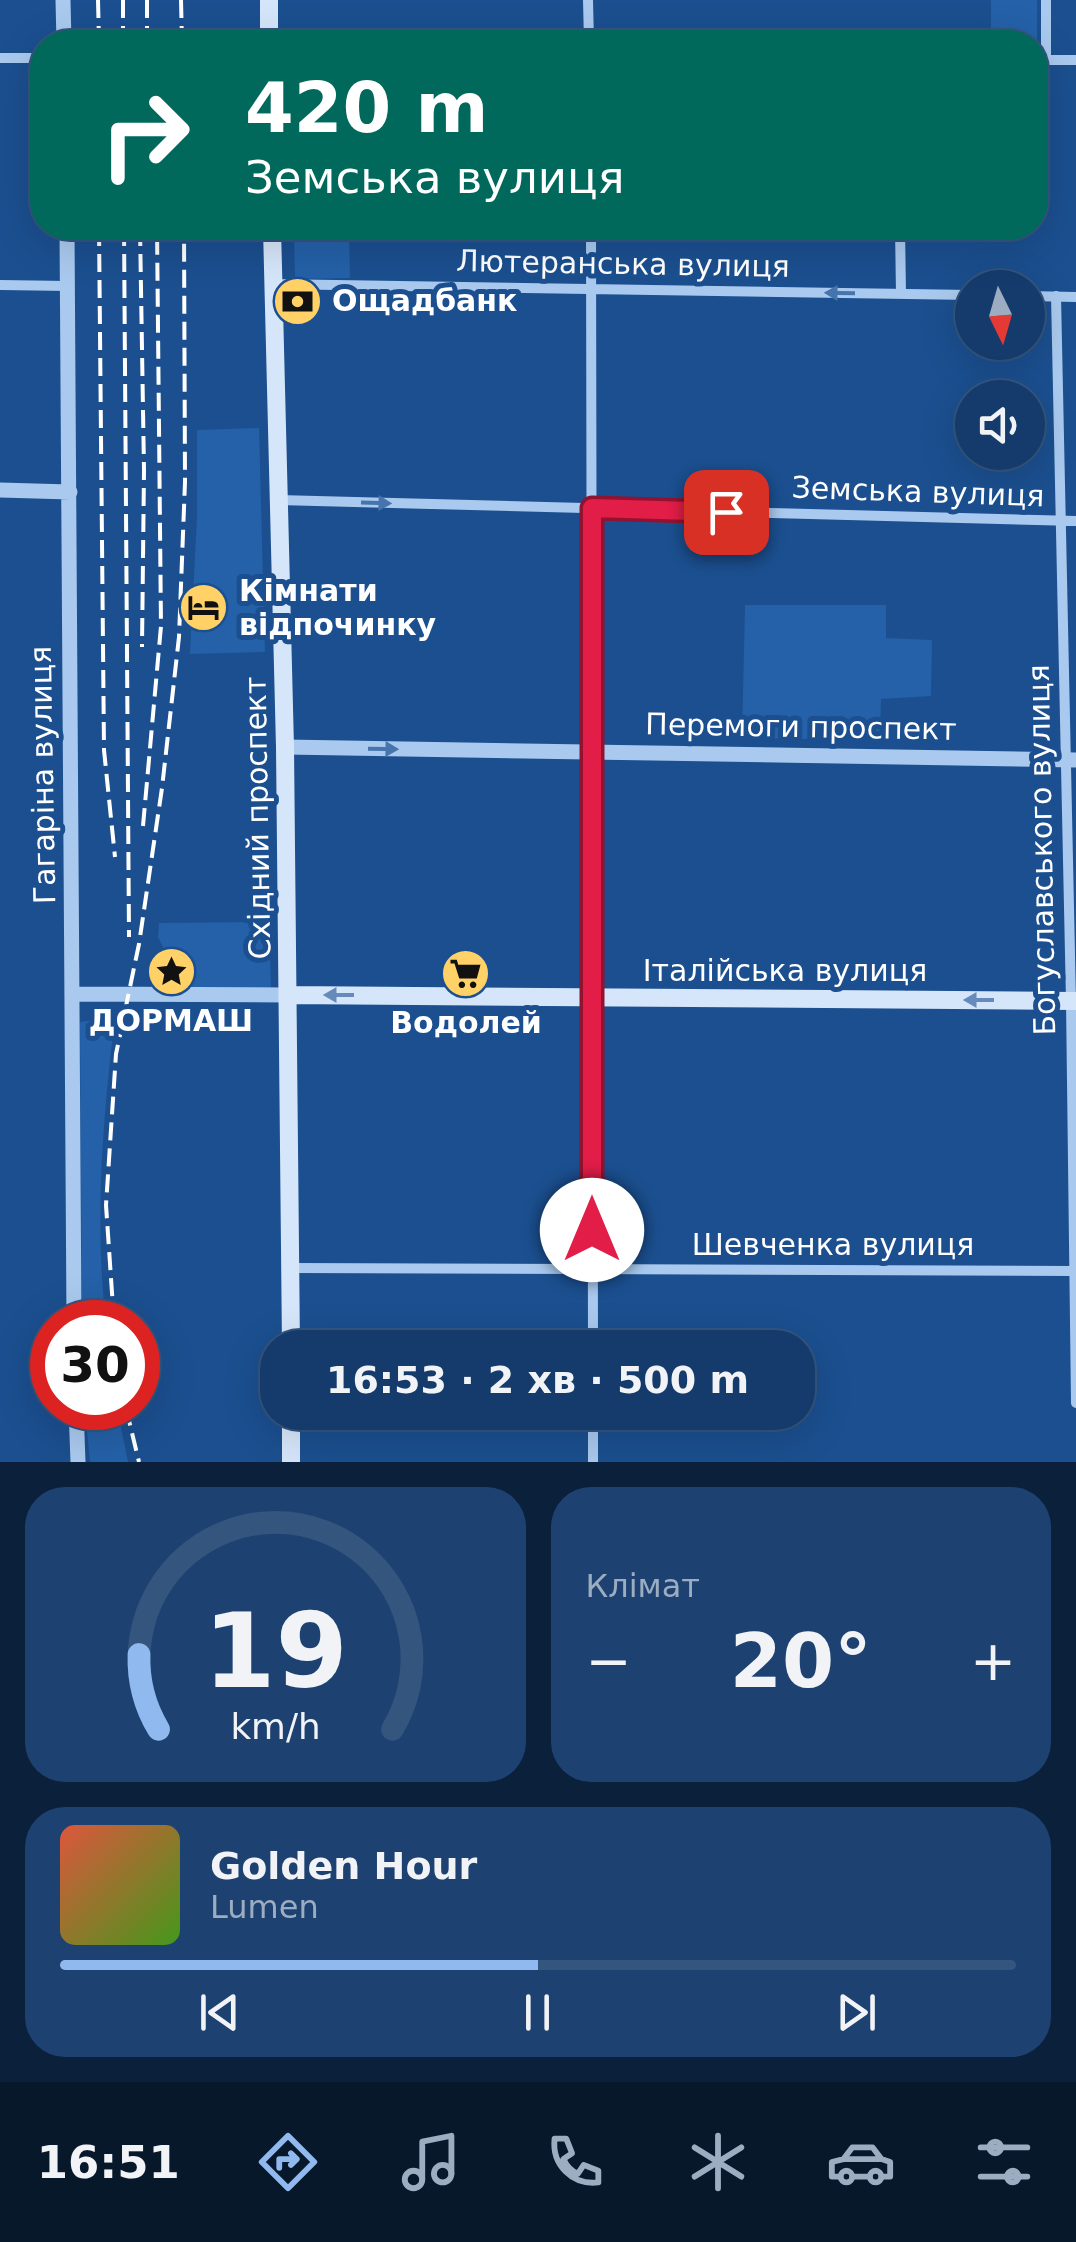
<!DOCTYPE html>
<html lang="uk">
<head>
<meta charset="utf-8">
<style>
  :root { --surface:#143b6b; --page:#1d4271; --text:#f1f3f6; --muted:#9dadc1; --line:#33557e; --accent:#90b9f0 }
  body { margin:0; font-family:"DejaVu Sans",sans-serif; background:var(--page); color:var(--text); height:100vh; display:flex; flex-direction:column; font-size:38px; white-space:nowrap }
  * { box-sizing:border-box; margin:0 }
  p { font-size:32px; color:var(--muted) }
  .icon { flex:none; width:55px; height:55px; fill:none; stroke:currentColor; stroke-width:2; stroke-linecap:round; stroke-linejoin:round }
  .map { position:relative; height:1462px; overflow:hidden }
  .side { display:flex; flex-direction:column; gap:25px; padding:25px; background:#0b203b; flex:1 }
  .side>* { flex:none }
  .guide { position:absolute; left:30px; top:30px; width:1018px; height:210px; border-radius:40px; box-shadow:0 10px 40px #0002,0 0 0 2px var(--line); background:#00695c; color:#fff; overflow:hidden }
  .needle { width:65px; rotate:175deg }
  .controls { position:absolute; left:955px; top:270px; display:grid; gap:20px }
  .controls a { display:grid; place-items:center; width:90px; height:90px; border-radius:50%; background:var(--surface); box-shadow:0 10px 40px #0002,0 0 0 2px var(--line); font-size:50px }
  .speed { position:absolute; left:30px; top:1300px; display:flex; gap:20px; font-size:50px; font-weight:700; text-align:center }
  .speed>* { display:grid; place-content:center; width:130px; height:130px; border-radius:50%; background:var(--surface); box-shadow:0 10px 40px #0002,0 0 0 2px var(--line); line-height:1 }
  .speed .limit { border:15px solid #d22; background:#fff; color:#111 }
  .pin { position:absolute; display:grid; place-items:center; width:85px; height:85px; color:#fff; margin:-42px; border-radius:20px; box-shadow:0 5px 15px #0006 }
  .me { position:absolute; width:110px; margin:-55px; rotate:0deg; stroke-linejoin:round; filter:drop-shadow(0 0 8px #0008) }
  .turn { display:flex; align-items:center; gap:35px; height:210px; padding:0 50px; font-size:45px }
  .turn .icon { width:130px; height:130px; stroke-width:2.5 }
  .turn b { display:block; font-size:70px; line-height:85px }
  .big { font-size:75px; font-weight:800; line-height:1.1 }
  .side .widget { flex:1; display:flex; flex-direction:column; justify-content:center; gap:15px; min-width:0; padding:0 35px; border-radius:40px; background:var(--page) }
  .side .dial { align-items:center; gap:0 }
  .dial svg { height:260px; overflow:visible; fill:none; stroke:var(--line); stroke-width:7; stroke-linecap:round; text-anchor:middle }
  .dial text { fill:var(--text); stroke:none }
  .song { display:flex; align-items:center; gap:30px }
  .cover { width:120px; height:120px; border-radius:15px; background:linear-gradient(135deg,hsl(10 70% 55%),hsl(100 70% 35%)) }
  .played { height:10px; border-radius:5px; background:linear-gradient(90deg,var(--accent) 50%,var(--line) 50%) }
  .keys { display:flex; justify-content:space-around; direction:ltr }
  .heat { display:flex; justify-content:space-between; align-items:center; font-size:55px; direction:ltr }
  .side .tiles { flex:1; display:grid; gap:25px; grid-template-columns:1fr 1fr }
  .widget:last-child { grid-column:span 2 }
  .trip { position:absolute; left:260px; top:1330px; width:555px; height:100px; border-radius:40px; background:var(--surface); box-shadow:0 10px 40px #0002,0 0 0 2px var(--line); font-weight:800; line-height:100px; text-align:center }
  .dock { display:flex; height:160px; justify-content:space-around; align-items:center; background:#08182b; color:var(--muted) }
  .dock .icon { width:70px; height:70px }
  .dock .selected { color:var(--accent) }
  .dock b { font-size:45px; color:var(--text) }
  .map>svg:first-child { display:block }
  .green { fill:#2461a8 }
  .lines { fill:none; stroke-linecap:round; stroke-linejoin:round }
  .minor { stroke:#a9c9ee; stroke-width:10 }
  .tertiary { stroke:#a9c9ee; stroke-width:15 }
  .secondary { stroke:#d6e6fa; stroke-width:18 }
  .rail { stroke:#fff; stroke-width:4; stroke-dasharray:18 8; stroke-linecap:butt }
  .oneway { fill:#4674ac }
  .oneway2 { fill:#668bba }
  .route-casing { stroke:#92132f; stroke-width:25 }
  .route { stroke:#e11d48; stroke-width:18 }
  .labels { text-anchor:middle; stroke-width:10; stroke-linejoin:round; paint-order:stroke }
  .street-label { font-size:30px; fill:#fff; stroke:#1b4f8f }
  .poi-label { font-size:30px; font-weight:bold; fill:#fff; stroke:#1b4f8f; text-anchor:start }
</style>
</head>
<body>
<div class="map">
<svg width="1076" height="1462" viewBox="0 0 1076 1462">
  <rect width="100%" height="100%" fill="#1b4f8f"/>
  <!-- green -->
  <path class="green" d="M991,0H1037V46L1035,42H991Z
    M294,228H349L350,278L295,279Z
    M259,428L265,652L190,654L197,517V430Z
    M745,605H886V638L932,640L931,696L881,699L880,740L742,738Z
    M269,922L271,988L165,987V951L158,937L159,923Z
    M115,1017C103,1117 94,1222 106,1322H82L80,1022Z
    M85,1408H117L128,1462H90Z"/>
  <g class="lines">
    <!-- minor -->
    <path class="minor" d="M588,0L589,42
      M1046,0V60
      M0,58H42
      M1035,60H1076
      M591,228L593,1348
      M900,228L901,294
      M273,284L972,295
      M0,285L68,286
      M1028,296L1076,297
      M1056,296L1071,1001L1076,1403
      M278,500L1076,521
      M291,1268L1075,1271
      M593,1412V1462"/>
    <!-- tertiary -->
    <path class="tertiary" d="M63,0L64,42
      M67,228L74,1322
      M0,490L70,492
      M285,747L1076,760
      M74,994L288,995
      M76,1408L78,1462"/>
    <!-- secondary -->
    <path class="secondary" d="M269,0V42
      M272,228L285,747L291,1348
      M288,995L1076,1001
      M291,1412V1462"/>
    <!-- rail -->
    <path class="rail" d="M98,0L99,42
      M123,0V42
      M147,0V42
      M181,0L182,42
      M99,228L104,750L115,857
      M124,228L129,937
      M140,228L144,470L142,647
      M143,826L161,626L157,228
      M114,1322L106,1205L116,1054L139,944L162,788L179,637L185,482L184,228
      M126,1408L139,1462"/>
  </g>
  <!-- one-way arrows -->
  <defs><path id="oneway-solid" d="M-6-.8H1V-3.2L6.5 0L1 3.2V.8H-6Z" transform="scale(2.5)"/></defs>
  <g class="oneway">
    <use href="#oneway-solid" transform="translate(840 293) rotate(-179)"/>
    <use href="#oneway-solid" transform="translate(376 503) rotate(2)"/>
    <use href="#oneway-solid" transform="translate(383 749) rotate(1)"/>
  </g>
  <g class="oneway2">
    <use href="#oneway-solid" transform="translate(339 995) rotate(-180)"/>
    <use href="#oneway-solid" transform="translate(979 1000) rotate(-180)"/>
  </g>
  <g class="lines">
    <defs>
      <path id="route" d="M592,1230V508L726,512"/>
    </defs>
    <!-- route casing -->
    <use href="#route" class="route-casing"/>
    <!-- route -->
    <use href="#route" class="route"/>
  </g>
  <!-- icons -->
  <defs>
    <symbol id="bank-disc" viewBox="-11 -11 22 22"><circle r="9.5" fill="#ffd166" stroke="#1b4f8f"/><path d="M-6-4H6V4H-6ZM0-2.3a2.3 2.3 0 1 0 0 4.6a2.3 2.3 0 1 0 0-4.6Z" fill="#111"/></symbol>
    <symbol id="hotel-disc" viewBox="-11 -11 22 22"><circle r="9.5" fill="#ffd166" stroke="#1b4f8f"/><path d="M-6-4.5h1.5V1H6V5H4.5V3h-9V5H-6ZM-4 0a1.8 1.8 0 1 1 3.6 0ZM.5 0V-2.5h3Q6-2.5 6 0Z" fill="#111"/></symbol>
    <symbol id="sight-disc" viewBox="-11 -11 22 22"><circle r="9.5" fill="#ffd166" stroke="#1b4f8f"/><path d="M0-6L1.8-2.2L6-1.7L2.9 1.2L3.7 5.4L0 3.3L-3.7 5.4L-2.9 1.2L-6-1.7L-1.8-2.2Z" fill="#111"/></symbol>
    <symbol id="supermarket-disc" viewBox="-11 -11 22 22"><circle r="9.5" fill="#ffd166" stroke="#1b4f8f"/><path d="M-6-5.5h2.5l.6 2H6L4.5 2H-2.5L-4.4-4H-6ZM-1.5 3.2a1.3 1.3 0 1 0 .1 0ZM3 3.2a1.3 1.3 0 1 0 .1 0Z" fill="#111"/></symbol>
  </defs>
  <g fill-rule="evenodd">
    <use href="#bank-disc" x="270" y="274" width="55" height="55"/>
    <use href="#hotel-disc" x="176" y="580" width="55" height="55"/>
    <use href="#sight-disc" x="144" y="944" width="55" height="55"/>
    <use href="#supermarket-disc" x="438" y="946" width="55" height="55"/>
  </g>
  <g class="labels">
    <!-- street labels -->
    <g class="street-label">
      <text transform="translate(623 264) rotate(1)" y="10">Лютеранська вулиця</text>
      <text transform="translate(918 492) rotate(2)" y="10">Земська вулиця</text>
      <text transform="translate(801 727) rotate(1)" y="10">Перемоги проспект</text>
      <text transform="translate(43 775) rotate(-91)" y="10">Гагаріна вулиця</text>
      <text transform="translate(258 818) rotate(-91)" y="10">Східний проспект</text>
      <text transform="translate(1042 850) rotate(-91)" y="10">Богуславського вулиця</text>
      <text x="785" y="981">Італійська вулиця</text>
      <text x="833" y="1255">Шевченка вулиця</text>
    </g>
    <!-- poi labels -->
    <g class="poi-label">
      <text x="332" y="311">Ощадбанк</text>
      <text x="239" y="601">Кімнати<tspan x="239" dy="34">відпочинку</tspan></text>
      <text x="171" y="1031" text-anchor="middle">ДОРМАШ</text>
      <text x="466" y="1033" text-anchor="middle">Водолей</text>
    </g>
  </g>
</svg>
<div class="controls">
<a><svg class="needle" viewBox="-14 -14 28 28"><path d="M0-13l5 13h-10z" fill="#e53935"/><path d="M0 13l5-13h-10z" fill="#9dadc1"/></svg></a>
<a><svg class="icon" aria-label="sound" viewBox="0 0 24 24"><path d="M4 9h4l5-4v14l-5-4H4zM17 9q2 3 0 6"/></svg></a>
</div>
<div class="speed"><div class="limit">30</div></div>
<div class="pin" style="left:726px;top:512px;background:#d93025"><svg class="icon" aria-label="arrive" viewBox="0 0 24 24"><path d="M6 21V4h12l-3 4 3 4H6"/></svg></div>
<svg class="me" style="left:592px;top:1230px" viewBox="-20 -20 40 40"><circle r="19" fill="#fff"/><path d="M0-13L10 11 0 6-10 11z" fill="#e11d48"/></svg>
<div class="trip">16:53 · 2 хв · 500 m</div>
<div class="guide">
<div class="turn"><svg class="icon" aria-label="right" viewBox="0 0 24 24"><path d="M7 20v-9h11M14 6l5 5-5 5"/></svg><div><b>420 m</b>Земська вулиця</div></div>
</div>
</div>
<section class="side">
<div class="tiles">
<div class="widget dial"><svg viewBox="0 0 100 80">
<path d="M14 69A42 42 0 1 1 86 69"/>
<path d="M14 69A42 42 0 0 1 8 46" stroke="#90b9f0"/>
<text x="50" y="56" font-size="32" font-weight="700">19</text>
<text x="50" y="72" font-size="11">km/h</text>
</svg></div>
<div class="widget"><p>Клімат</p>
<div class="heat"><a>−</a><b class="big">20°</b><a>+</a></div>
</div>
<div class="widget">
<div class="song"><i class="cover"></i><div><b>Golden Hour</b><p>Lumen</p></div></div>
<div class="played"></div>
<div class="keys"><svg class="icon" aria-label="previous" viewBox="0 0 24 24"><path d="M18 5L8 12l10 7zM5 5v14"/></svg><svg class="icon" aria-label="pause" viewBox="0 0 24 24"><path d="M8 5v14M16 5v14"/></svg><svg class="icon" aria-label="next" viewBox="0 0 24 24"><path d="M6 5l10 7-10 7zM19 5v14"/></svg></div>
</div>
</div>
</section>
<nav class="dock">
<b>16:51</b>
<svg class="icon selected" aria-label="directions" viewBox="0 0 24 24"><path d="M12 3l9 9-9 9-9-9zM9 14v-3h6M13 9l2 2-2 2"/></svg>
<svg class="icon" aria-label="music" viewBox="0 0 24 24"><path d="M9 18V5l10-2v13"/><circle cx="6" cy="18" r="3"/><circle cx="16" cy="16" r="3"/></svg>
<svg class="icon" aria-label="phone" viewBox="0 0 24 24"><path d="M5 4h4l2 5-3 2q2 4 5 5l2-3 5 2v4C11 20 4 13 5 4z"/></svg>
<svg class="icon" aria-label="climate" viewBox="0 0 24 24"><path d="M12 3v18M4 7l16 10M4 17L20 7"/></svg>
<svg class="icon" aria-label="car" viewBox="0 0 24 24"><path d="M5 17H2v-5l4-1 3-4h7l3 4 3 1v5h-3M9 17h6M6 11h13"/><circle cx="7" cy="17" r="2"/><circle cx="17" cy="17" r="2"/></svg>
<svg class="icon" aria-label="filters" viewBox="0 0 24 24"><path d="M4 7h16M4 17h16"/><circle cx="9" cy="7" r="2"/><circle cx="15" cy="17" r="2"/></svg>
</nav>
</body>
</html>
